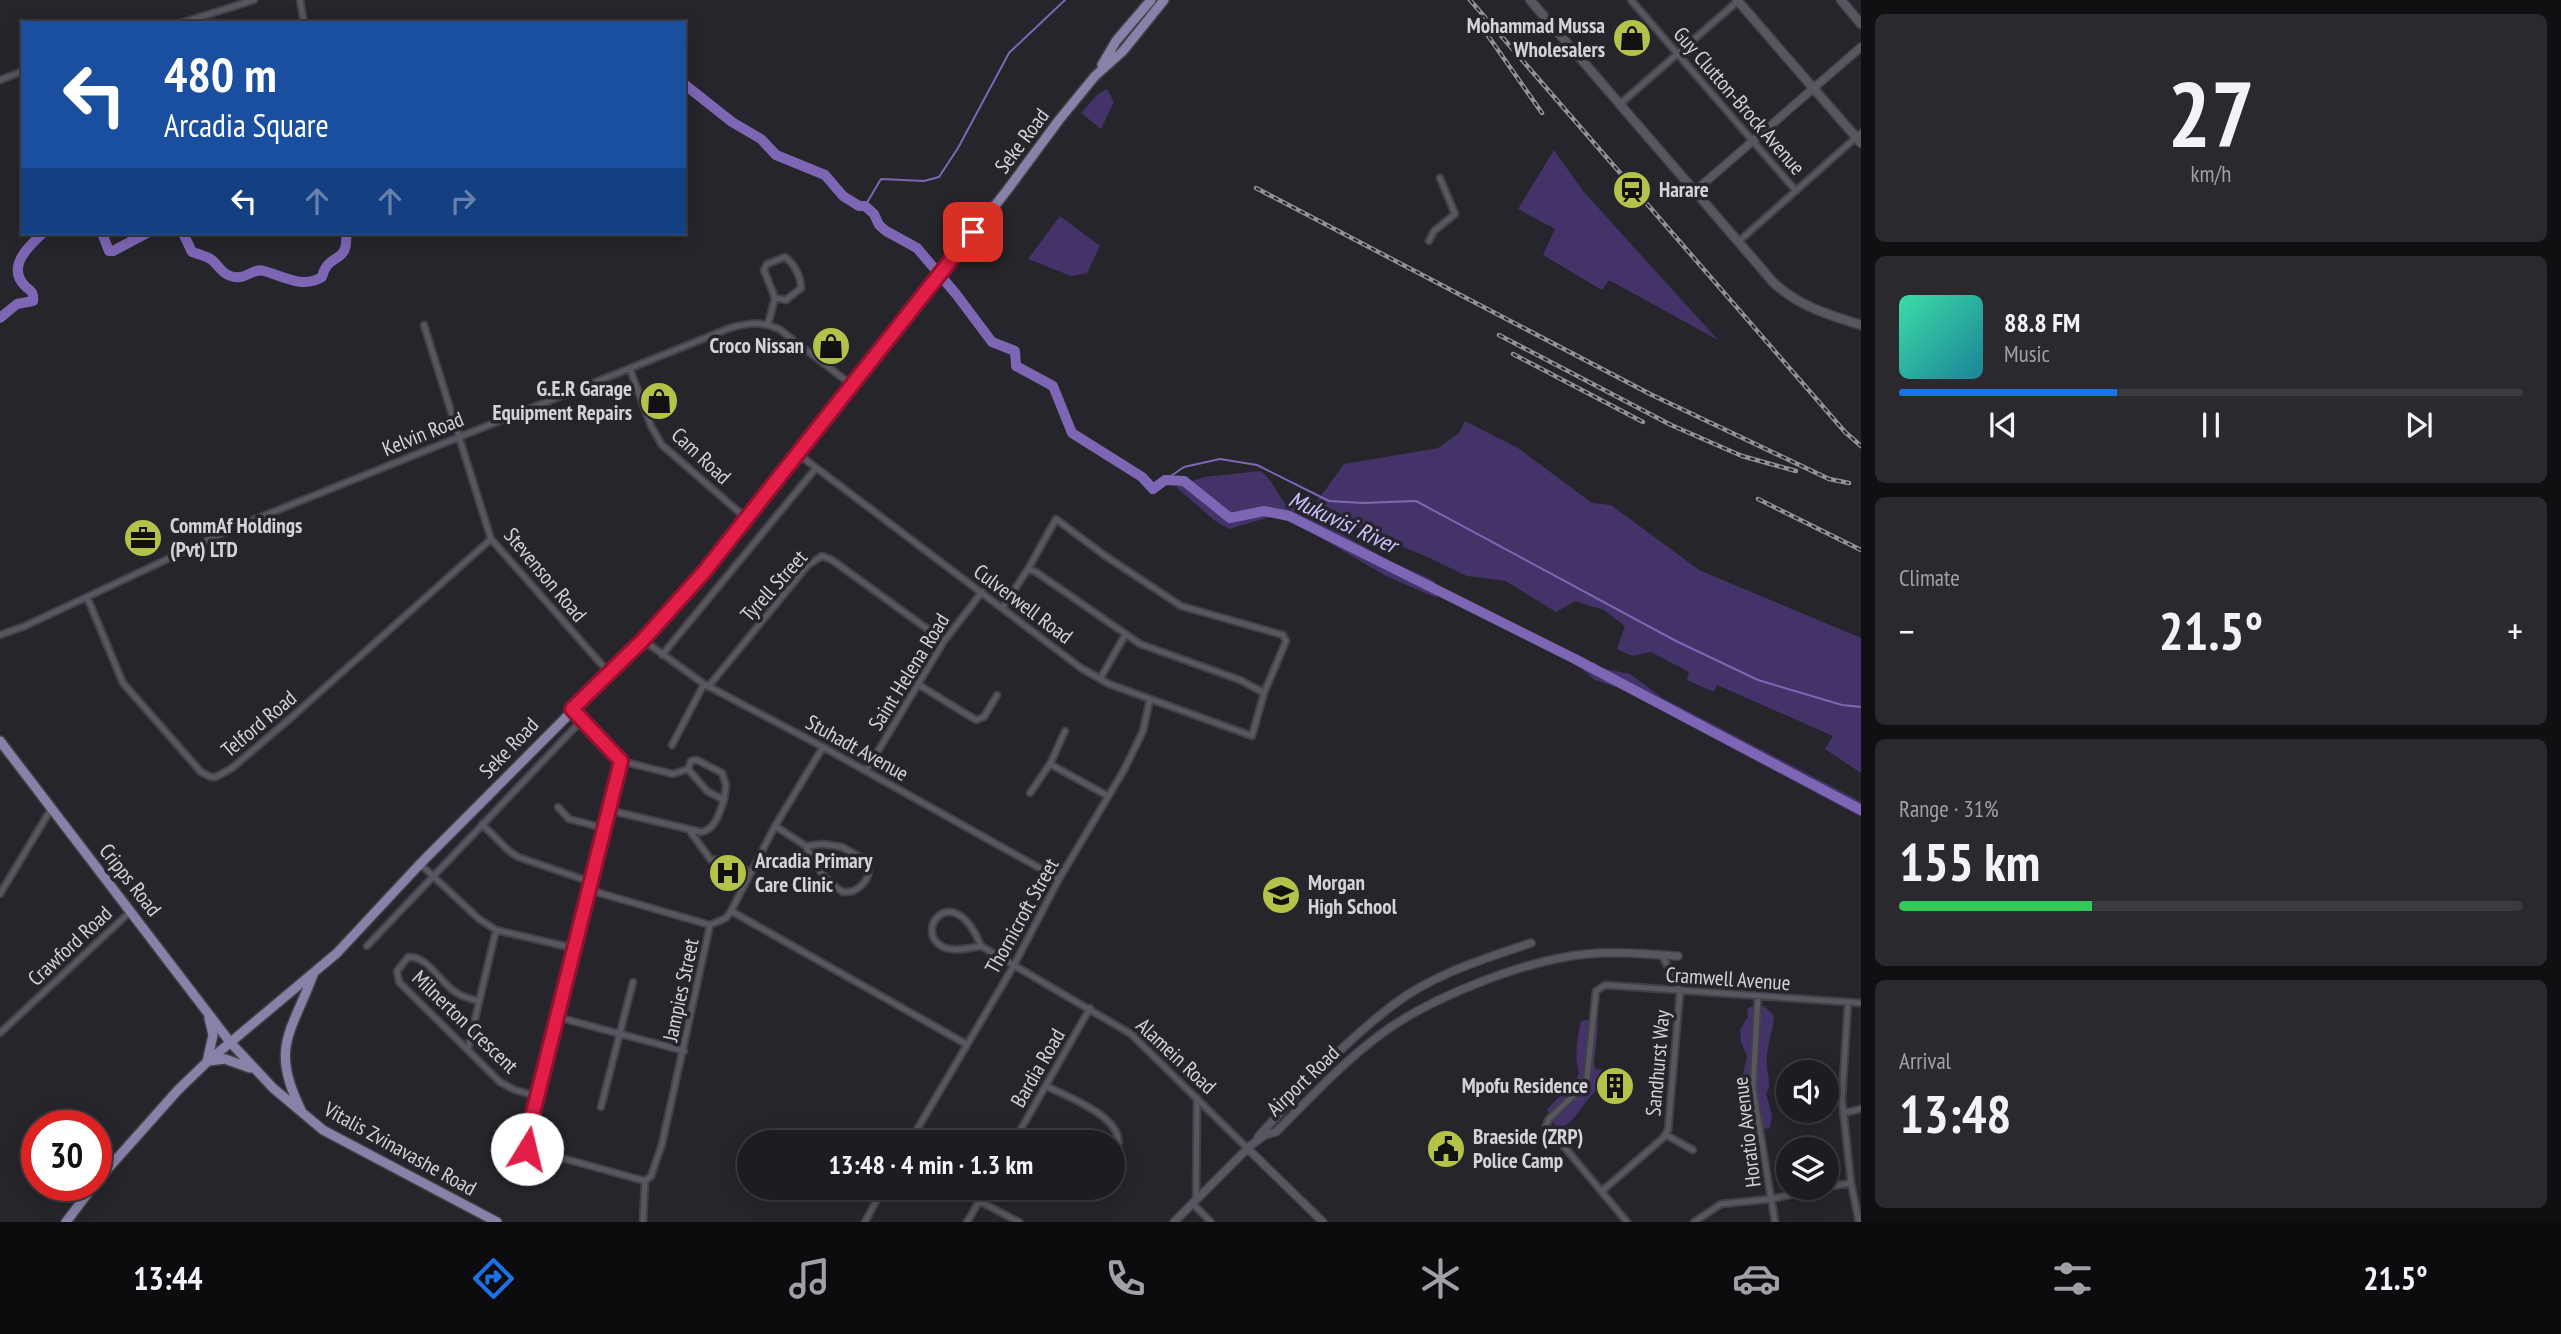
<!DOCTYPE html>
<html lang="en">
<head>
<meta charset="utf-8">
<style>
  :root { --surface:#1d1c21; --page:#2a292e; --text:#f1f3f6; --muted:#a0a1a5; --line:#3b3a3f; --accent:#1a73e8 }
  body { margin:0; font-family:"PT Sans Narrow",sans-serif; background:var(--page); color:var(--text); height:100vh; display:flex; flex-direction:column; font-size:26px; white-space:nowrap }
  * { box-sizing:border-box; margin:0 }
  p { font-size:23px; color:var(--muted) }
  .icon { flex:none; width:38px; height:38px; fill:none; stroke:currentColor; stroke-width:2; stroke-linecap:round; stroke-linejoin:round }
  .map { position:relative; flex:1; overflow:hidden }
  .sheet { display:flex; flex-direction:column; gap:14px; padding:14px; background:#100f12; width:700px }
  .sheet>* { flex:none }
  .guide { position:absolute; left:21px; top:21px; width:665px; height:214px; border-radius:0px; box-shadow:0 4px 18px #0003,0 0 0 2px var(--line); background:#1a4fa0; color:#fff; overflow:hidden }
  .tools { position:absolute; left:1776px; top:1060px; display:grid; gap:14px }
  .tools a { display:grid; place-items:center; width:63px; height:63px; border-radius:50%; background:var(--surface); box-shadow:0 4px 18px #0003,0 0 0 2px var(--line); font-size:35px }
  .speed { position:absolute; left:21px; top:1110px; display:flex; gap:14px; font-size:35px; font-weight:700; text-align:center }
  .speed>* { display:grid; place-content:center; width:91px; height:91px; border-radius:50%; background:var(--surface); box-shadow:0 4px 18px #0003,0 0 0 2px var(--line); line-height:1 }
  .speed .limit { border:10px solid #d22; background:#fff; color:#111 }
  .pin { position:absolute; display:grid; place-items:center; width:60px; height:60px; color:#fff; margin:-30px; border-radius:14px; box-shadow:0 4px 10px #0006 }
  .me { position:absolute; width:77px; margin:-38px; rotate:9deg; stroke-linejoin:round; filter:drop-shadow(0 0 5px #0008) }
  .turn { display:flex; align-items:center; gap:24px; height:147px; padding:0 28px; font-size:32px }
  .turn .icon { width:91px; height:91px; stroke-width:2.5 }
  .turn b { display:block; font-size:49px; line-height:60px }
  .lanes { display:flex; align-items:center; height:66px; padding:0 28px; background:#0003; justify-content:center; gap:35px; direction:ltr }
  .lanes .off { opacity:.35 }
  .big { font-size:52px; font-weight:800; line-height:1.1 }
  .sheet .widget { flex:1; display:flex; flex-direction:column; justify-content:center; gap:10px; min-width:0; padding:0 24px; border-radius:10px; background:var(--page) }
  .sheet .dial { align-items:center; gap:0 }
  .dial b { font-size:91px; line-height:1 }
  .song { display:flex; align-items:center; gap:21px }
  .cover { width:84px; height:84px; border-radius:10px; background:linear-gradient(135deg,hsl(160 70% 55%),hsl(190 70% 35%)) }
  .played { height:7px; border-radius:4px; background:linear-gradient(90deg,var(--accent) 35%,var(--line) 35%) }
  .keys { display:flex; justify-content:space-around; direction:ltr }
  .heat { display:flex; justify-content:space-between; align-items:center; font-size:38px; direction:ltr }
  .charge { height:10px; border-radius:5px; background:linear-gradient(90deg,#34c759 31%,var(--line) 0) }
  .trip { position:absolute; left:737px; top:1130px; width:388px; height:70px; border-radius:35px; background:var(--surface); box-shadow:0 4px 18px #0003,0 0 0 2px var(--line); font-weight:800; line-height:70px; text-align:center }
  .menu { display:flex; height:112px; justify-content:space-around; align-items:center; background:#0c0b0d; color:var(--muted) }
  .menu .icon { width:49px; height:49px }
  .menu .selected { color:var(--accent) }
  .menu b { font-size:32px; color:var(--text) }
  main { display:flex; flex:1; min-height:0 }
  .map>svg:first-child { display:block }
  .green { fill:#443369 }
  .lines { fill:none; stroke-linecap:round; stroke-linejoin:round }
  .stream { stroke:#7d67b5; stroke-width:2 }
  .river { stroke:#7d67b5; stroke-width:10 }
  .minor-casing { stroke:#434147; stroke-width:9 }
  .tertiary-casing { stroke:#434147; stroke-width:10 }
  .secondary-casing { stroke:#434147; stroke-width:11 }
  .primary-casing { stroke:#434147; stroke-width:12 }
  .minor { stroke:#58565e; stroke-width:5 }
  .tertiary { stroke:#58565e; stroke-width:7 }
  .secondary { stroke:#58565e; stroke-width:8 }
  .primary { stroke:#8a81a9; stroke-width:9 }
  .rail-casing { stroke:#939297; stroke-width:4.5 }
  .rail { stroke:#27252c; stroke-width:2; stroke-dasharray:5; stroke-linecap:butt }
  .route-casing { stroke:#92132f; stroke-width:18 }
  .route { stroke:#e11d48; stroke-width:12 }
  .labels { text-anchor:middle; stroke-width:7; stroke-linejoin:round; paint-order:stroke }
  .poi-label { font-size:21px; font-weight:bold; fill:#d4d3d8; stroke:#27252c; text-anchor:start }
  .street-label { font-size:21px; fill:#d4d3d8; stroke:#27252c }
  .water-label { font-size:23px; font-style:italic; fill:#cebfff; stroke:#27252c }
</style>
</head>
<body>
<main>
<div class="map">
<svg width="1861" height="1222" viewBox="0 0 1861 1222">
  <rect width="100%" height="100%" fill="#27252c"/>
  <!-- green -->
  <path class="green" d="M1107,89L1114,102L1101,129L1081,113L1098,94Z
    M1554,150L1583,191L1718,340L1609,280L1602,290L1543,255L1555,229L1518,209Z
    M1060,216L1100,246L1087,273L1071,276L1028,259Z
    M1465,421L1518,448L1592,503L1611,505L1699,570L1861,638V773L1825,749L1833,736L1717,685L1714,692L1687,680L1689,672L1651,652L1632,656L1617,649L1625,626L1604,610L1575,601L1556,612L1506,581L1467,576L1425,556L1327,515L1315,504L1344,464L1438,448L1459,433Z
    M1260,471C1272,478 1276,492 1284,502L1390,561L1435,581L1437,598L1386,576L1280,514L1229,529L1214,520L1176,487L1204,477Z
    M1593,662L1601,668L1630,674L1661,697L1856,799L1861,802V817L1619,688L1595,680L1583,670Z
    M1752,1006H1764L1774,1016C1773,1033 1765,1050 1767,1067C1768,1077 1772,1085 1766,1094L1772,1115L1770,1127L1762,1130L1747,1119L1741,1084L1747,1056L1741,1042L1740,1030L1748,1016L1747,1009Z
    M1586,1020L1596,1021L1598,1025L1594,1064L1596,1070L1601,1069C1602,1075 1602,1080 1600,1086C1597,1091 1592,1094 1589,1098C1578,1111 1573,1125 1556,1129L1547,1109L1574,1083L1579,1073C1574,1056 1577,1039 1581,1021Z"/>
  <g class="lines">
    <!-- stream -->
    <path class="stream" d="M865,206L881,179L924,181L939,177L958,148L1009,53L1065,0
      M1165,480L1184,467L1220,459L1257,465L1329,501L1363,503L1416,501L1676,641L1758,680L1842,705L1861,707"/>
    <!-- river -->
    <path class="river" d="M684,84L732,122L761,139L776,155L825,175L843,196L859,206H865L874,214L879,225L886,231L917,248L956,294L992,342L1015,351L1016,366L1053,386L1072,433L1142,477L1153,489L1165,480L1184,481L1230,518L1264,511L1289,516L1575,659L1861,810
      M102,233L109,251H113L147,233
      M183,233L192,252C198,254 207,256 212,260C218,265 221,272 228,275C246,283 251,267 264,271C283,276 302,289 322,277C328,251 349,266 346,233
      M0,318L17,304L33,301C34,293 32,292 26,287C5,267 29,246 43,233"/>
    <defs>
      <path id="minor" d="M300,0L304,23
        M1631,0L1796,191
        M181,23L254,0
        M0,80L23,71
        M1620,104L1739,0
        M1429,241L1434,231L1455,214L1440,178
        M1738,242L1861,133
        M768,324L775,298L786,300L801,288C801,277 794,263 785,257L767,264L764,270L775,298
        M424,325L491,539L610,674
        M630,369L651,426L662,445L747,519
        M798,454L1081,668L1109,684L1252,736L1264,693L1240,680L1140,644L1036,572L1028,569
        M87,597L123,683L201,772L211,777H216L232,768L293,716L491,539
        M1003,607L1028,569L1056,519L1104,555L1181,606L1283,635L1286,641L1264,693
        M0,635L25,626L236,527L730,328C748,323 761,321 779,329L853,386
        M643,640L704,684L823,747L1059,879
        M662,655L816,468
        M1100,679L1125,635
        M919,685L976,720L984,717L997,695
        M708,687L808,565L822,556L832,560L944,641
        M572,709L621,761L673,774L688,769L707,791L724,800C719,813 716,829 701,832L608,810
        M672,745L704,684
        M621,761L573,948L526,1148L645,1181L651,1176L662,1144L710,925L726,918L731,911L775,826L823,747
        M1050,764L1108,796
        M688,769L691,761L697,760L722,773L726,785L724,800
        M866,771L944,641L982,592
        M1030,793L1050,764L1065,731
        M558,807L569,819L604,828
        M482,824L509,851L518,857L591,882
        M775,826L806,846L823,844L842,847L860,857L869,868C869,882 857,893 843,892C825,881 815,866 806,846
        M689,830L711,860L725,859L751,873
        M420,864L479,919L496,930L573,948
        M589,890L710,925
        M0,894L51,809
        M731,911L966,1044
        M367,946L582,720
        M981,946C969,948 954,952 943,947C912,932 953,877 981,946L1131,1034L1247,1148
        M1758,996L1753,1089L1775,1222
        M478,1001C471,999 463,997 457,993C440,984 428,955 408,957L397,971L399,982L404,987L500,1082L515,1090L537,1096
        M1848,1002L1842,1099L1851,1183L1859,1222
        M557,1017L684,1051
        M0,1033L131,911
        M468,1049L496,930
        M1046,1086C1070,1098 1138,1122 1113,1157
        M601,1107L633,982
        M1843,1113L1861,1109
        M1018,1135L1033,1143
        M1666,1135L1693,1150
        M909,1143L1013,967L1059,879L1124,770L1143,731L1150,699
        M1013,1143L1090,1008
        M1827,1187L1851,1183
        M1602,1191L1663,1138L1668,1130L1680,992L1662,955
        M1196,1200L1197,1098
        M979,1201L1019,1222
        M1192,1203L1211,1222
        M643,1222L645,1181
        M865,1222L883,1188
        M967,1222L987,1188
        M1627,1222L1546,1125L1549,1119L1581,1088L1587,1078L1596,991L1605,985L1861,1003
        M1694,1222L1721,1204L1771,1199L1823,1188"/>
      <path id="tertiary" d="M1695,191L1861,47
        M1258,1137C1299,1091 1344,1042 1393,1005C1433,974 1484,959 1531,943
        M1247,1148L1265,1135L1276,1132C1310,1098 1342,1063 1381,1034C1431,997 1525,960 1587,954C1616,951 1648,954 1678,956
        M1247,1148L1323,1222
        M1174,1222L1250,1146"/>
      <path id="secondary" d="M1530,0L1773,282C1798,306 1829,315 1861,325
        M1737,0L1861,143
        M1841,0L1861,24"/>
      <path id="primary" d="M1102,65L1116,41L1151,0
        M0,741L230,1042L273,1088L323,1130L497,1222
        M209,1061L225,1059L250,1068
        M207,1062L213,1035L209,1018
        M301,1110C270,1048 291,1033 313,975
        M96,1182L178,1090L207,1062L337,953L420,864L659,624L704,572L853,386L1008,189L1059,120L1095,76L1123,51L1164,0
        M66,1222L94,1185"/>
    </defs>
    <!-- minor casing -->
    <use href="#minor" class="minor-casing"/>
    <!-- tertiary casing -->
    <use href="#tertiary" class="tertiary-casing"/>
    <!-- secondary casing -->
    <use href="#secondary" class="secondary-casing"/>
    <!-- primary casing -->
    <use href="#primary" class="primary-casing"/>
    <!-- minor -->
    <use href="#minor" class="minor"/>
    <!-- tertiary -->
    <use href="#tertiary" class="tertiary"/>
    <!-- secondary -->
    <use href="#secondary" class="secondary"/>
    <!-- primary -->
    <use href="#primary" class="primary"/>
    <defs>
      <path id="rail" d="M1470,0L1799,379L1845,432L1861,446
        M1477,20L1542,113
        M1256,188L1650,394L1829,479L1849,483
        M1499,335L1671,425L1742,456L1796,471
        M1513,354L1643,422
        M1758,499L1861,550"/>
    </defs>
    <!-- rail casing -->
    <use href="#rail" class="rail-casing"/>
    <!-- rail -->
    <use href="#rail" class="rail"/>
  </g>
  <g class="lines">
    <defs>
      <path id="route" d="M527,1149L530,1125L621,761L572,709L643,640L704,572L973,232"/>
    </defs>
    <!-- route casing -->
    <use href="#route" class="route-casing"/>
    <!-- route -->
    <use href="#route" class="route"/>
  </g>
  <!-- icons -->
  <defs>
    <symbol id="shop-disc" viewBox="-11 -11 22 22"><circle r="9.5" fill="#b4c24a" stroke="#27252c"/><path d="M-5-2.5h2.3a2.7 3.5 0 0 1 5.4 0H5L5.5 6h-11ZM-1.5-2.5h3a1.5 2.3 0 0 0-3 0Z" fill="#111"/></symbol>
    <symbol id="station-disc" viewBox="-11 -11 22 22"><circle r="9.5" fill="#b4c24a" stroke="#27252c"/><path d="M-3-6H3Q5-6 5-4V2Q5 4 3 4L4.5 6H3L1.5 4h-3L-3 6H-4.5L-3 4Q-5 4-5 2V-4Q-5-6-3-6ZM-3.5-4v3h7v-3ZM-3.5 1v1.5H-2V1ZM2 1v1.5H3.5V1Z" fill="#111"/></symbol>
    <symbol id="office-disc" viewBox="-11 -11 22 22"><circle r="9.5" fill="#b4c24a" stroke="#27252c"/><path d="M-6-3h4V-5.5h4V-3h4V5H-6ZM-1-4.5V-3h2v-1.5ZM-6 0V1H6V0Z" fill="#111"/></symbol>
    <symbol id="hospital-disc" viewBox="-11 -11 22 22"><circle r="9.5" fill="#b4c24a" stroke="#27252c"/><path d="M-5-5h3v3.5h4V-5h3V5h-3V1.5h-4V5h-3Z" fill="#111"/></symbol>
    <symbol id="school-disc" viewBox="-11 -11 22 22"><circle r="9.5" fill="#b4c24a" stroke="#27252c"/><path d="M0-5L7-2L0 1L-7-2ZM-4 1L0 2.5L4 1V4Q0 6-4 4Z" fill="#111"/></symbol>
    <symbol id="building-disc" viewBox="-11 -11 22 22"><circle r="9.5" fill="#b4c24a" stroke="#27252c"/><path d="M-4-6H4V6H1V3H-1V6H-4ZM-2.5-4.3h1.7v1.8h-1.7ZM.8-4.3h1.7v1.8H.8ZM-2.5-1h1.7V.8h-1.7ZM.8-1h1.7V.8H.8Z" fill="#111"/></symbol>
    <symbol id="civic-disc" viewBox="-11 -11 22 22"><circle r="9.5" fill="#b4c24a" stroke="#27252c"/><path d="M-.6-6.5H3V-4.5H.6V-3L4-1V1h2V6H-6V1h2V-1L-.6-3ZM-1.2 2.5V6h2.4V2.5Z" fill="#111"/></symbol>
  </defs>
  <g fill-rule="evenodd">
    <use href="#shop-disc" x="1610" y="16" width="44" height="44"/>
    <use href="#station-disc" x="1610" y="168" width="44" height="44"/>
    <use href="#shop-disc" x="809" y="324" width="44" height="44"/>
    <use href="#shop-disc" x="637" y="379" width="44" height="44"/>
    <use href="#office-disc" x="121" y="516" width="44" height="44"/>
    <use href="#hospital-disc" x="706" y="851" width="44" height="44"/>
    <use href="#school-disc" x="1259" y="873" width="44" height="44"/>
    <use href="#building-disc" x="1593" y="1064" width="44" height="44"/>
    <use href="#civic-disc" x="1424" y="1127" width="44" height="44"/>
  </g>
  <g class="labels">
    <!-- poi labels -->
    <g class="poi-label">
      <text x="1605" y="33" text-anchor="end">Mohammad Mussa<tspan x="1605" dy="24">Wholesalers</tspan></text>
      <text x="1659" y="197">Harare</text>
      <text x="804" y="353" text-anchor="end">Croco Nissan</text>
      <text x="632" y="396" text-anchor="end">G.E.R Garage<tspan x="632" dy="24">Equipment Repairs</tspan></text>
      <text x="170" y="533">CommAf Holdings<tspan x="170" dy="24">(Pvt) LTD</tspan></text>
      <text x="755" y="868">Arcadia Primary<tspan x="755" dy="24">Care Clinic</tspan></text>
      <text x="1308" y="890">Morgan<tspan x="1308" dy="24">High School</tspan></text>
      <text x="1588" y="1093" text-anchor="end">Mpofu Residence</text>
      <text x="1473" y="1144">Braeside (ZRP)<tspan x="1473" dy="24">Police Camp</tspan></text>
    </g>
    <!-- street labels -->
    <g class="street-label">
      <text transform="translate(1739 101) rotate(49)" y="7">Guy Clutton-Brock Avenue</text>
      <text transform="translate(1022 141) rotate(-53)" y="7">Seke Road</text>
      <text transform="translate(423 434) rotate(-22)" y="7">Kelvin Road</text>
      <text transform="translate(701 456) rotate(43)" y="7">Cam Road</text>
      <text transform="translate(545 575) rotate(50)" y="7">Stevenson Road</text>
      <text transform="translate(774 586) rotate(-48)" y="7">Tyrell Street</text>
      <text transform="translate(1023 604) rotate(37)" y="7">Culverwell Road</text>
      <text transform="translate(909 672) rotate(-58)" y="7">Saint Helena Road</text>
      <text transform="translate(259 724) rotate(-40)" y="7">Telford Road</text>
      <text transform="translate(509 748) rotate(-46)" y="7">Seke Road</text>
      <text transform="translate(857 748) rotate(29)" y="7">Stuhadt Avenue</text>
      <text transform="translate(130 880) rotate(52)" y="7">Cripps Road</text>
      <text transform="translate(1022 916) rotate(-61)" y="7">Thornicroft Street</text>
      <text transform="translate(70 946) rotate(-43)" y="7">Crawford Road</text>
      <text transform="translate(1728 979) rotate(4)" y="7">Cramwell Avenue</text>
      <text transform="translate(681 990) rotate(-78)" y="7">Jampies Street</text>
      <text transform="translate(465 1022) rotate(44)" y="7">Milnerton Crescent</text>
      <text transform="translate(1176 1056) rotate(43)" y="7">Alamein Road</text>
      <text transform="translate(1658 1063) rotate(-85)" y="7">Sandhurst Way</text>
      <text transform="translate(1038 1068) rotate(-60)" y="7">Bardia Road</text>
      <text transform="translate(1303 1081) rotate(-44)" y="7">Airport Road</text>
      <text transform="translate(1747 1132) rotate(-97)" y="7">Horatio Avenue</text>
      <text transform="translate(400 1149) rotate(29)" y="7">Vitalis Zvinavashe Road</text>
    </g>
    <!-- water labels -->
    <g class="water-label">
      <text transform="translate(1343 522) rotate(25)" y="8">Mukuvisi River</text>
    </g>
  </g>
</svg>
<div class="tools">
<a><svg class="icon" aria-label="sound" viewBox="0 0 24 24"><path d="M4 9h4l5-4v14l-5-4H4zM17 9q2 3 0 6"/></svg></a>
<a><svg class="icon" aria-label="layers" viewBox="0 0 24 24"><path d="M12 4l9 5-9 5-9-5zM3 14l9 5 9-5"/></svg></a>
</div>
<div class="speed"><div class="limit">30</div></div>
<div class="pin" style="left:973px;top:232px;background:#d93025"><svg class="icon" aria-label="arrive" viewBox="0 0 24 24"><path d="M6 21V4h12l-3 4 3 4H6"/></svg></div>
<svg class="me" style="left:527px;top:1149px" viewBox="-20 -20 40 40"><circle r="19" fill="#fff"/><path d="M0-13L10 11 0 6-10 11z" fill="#e11d48"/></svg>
<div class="trip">13:48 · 4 min · 1.3 km</div>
<div class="guide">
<div class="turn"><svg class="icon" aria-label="left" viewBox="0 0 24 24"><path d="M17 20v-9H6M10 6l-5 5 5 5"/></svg><div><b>480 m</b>Arcadia Square</div></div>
<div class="lanes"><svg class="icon" aria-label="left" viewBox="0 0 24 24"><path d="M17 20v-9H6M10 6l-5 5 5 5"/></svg><svg class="icon off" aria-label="ahead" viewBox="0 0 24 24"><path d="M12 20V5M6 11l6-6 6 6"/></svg><svg class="icon off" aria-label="ahead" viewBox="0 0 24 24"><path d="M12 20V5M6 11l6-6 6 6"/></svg><svg class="icon off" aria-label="right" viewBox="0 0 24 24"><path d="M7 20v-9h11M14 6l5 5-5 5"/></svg></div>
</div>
</div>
<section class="sheet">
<div class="widget dial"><b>27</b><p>km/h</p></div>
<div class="widget">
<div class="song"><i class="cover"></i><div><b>88.8 FM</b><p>Music</p></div></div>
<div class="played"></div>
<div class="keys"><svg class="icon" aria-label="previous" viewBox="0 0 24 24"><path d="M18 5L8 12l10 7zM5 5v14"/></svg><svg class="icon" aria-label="pause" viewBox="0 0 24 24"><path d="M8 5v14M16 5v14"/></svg><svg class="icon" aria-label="next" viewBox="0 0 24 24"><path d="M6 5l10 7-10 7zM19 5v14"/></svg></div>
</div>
<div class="widget"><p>Climate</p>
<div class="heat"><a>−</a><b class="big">21.5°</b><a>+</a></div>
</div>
<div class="widget"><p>Range · 31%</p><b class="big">155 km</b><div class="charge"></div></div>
<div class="widget"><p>Arrival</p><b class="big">13:48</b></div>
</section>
</main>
<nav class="menu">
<b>13:44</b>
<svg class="icon selected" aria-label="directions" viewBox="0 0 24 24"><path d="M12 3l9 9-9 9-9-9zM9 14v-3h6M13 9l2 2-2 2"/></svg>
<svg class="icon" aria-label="music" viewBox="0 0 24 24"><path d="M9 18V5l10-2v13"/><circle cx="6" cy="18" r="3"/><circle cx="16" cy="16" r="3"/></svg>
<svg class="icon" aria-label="phone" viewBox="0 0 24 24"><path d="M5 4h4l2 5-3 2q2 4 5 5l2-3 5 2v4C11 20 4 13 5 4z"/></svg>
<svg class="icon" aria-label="climate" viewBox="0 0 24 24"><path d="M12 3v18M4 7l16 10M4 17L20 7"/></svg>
<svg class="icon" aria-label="car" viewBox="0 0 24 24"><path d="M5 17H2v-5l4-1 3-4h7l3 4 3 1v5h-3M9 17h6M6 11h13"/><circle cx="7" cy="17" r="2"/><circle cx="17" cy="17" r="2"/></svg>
<svg class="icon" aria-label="filters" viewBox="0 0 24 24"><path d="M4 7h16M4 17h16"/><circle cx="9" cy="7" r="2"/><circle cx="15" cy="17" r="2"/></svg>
<b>21.5°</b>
</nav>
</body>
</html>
